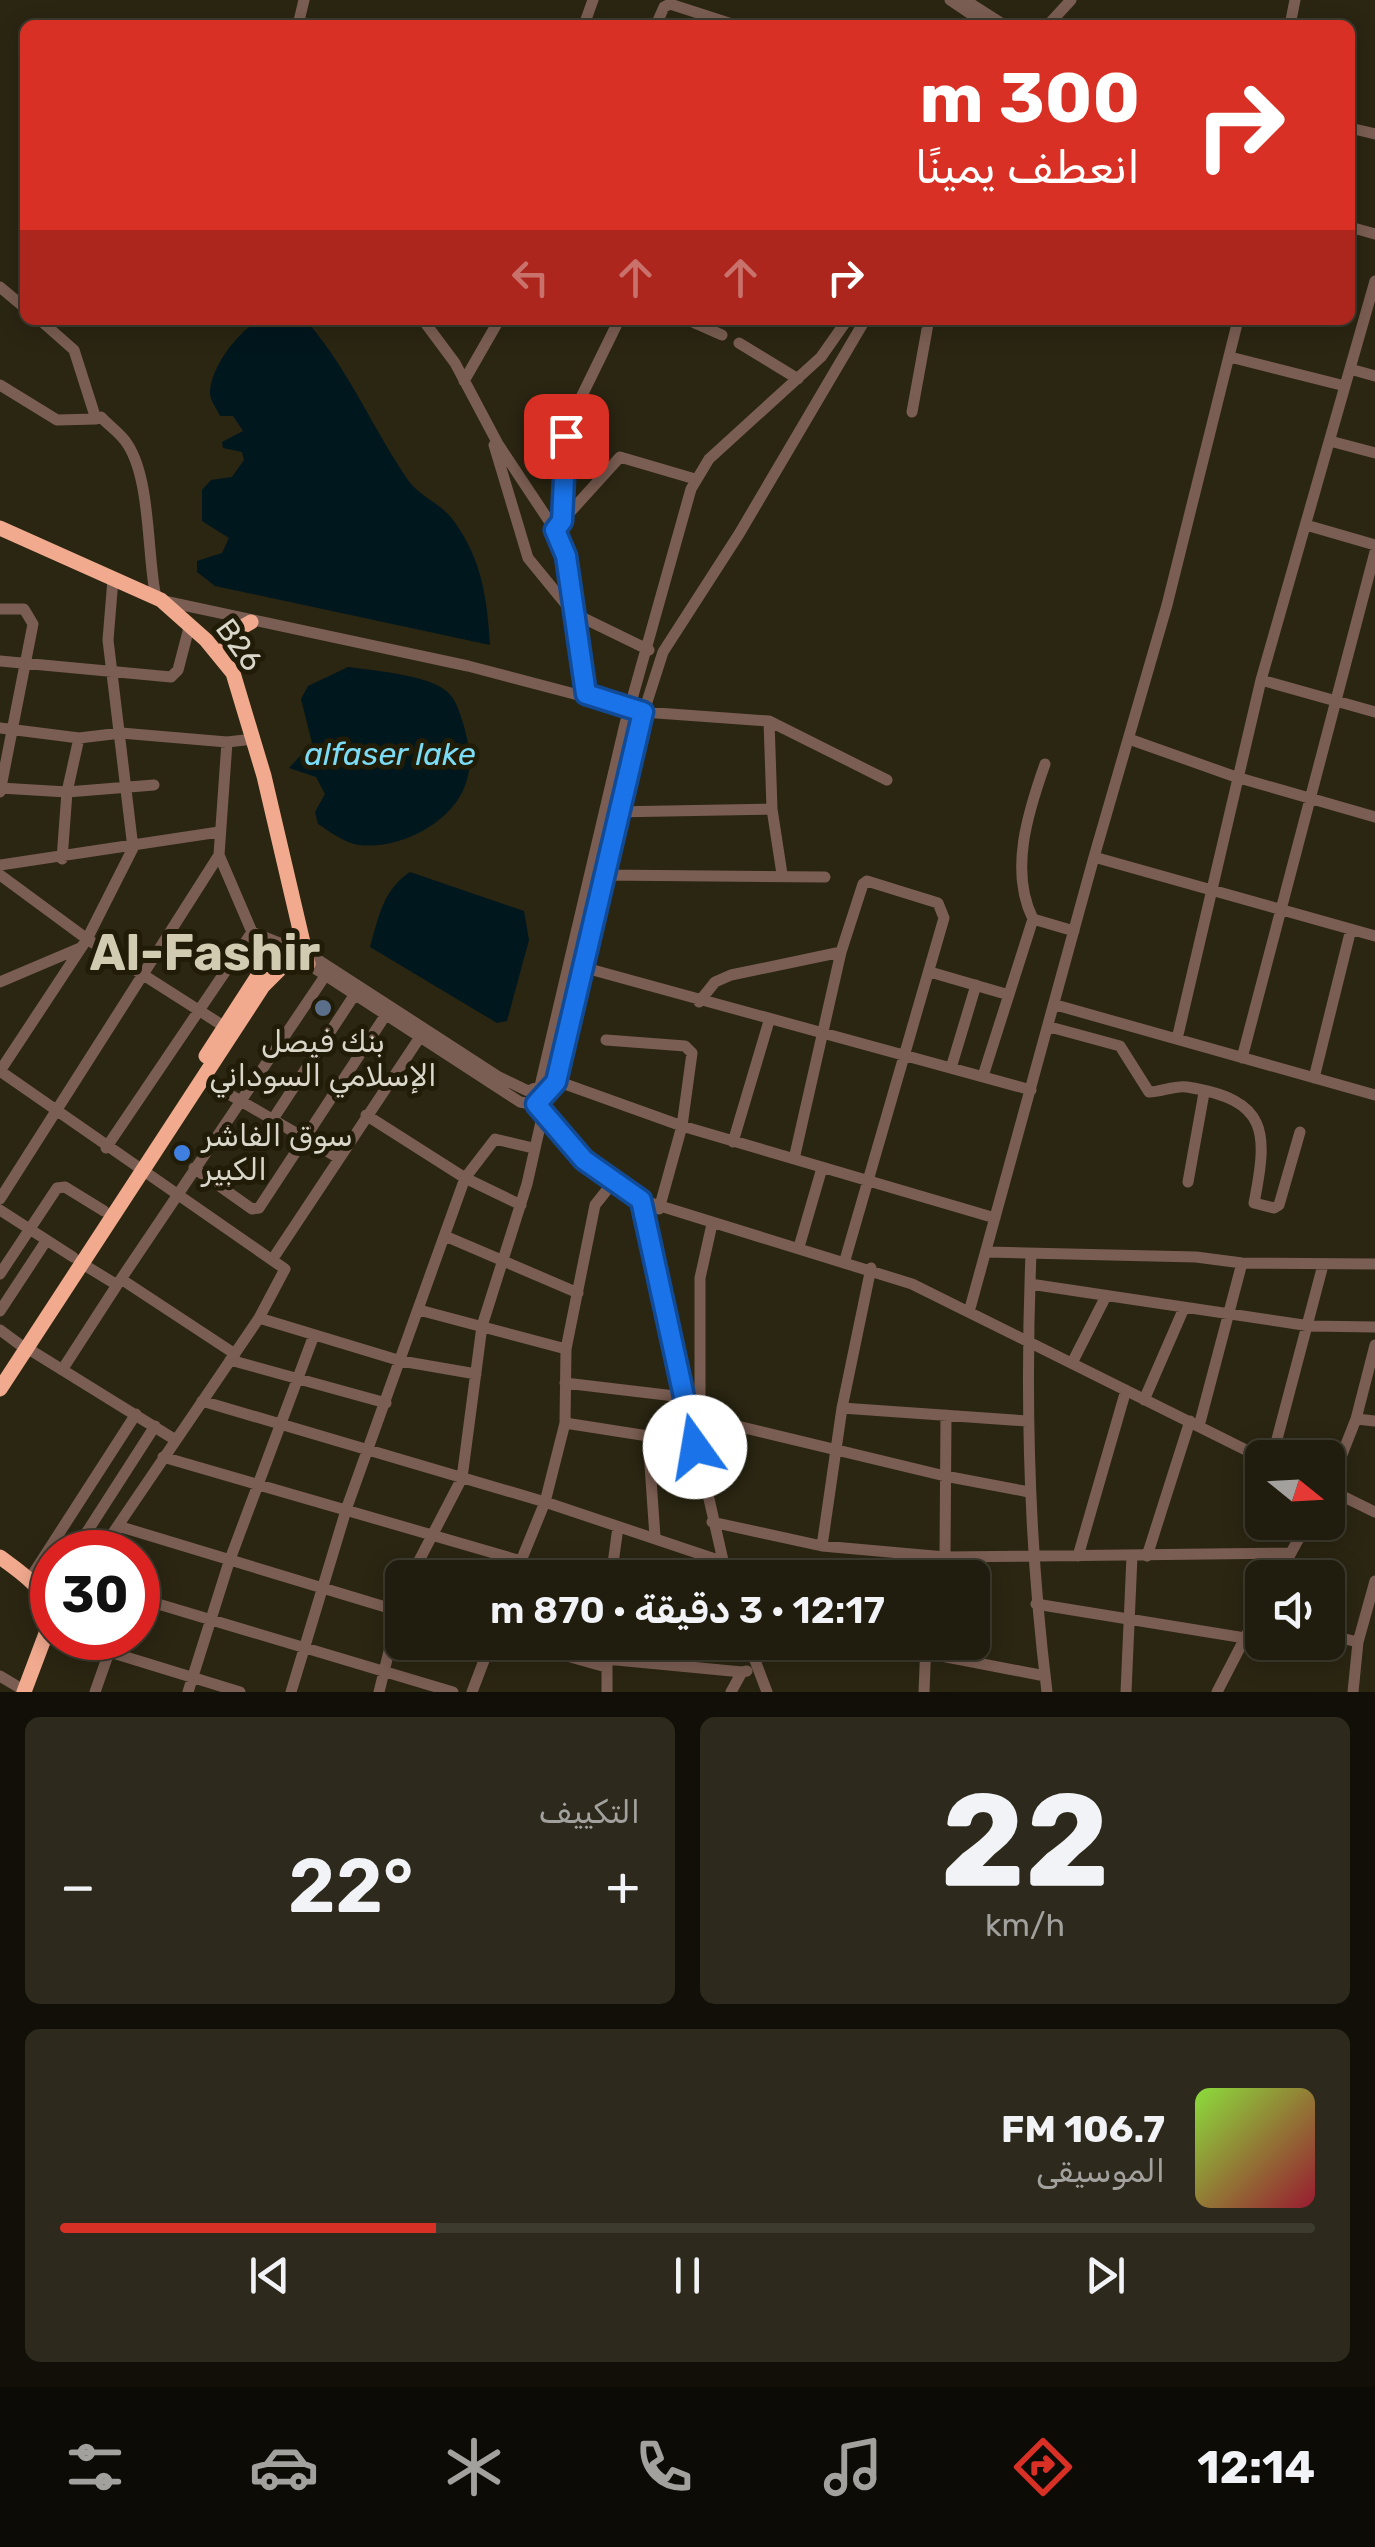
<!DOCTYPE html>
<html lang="ar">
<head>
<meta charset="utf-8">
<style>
  :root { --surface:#201c0e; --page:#2d291c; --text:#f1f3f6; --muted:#a2a19e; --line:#3d3a2e; --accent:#d93025 }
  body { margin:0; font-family:Rubik,"Noto Sans Arabic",sans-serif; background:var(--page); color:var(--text); direction:rtl; height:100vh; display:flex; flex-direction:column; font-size:38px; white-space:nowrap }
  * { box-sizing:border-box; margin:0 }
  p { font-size:32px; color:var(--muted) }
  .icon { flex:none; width:55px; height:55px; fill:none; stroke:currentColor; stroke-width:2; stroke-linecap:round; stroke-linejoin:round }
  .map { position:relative; height:1692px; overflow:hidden; direction:ltr }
  .drawer { display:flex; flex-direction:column; gap:25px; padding:25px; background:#120f08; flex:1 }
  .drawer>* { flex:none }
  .hud { position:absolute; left:20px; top:20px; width:1335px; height:305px; border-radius:15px; box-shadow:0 5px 25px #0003,0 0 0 2px var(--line); direction:rtl; background:#d93025; color:#fff; overflow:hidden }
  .needle { width:65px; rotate:108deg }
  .fabs { position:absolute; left:1245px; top:1440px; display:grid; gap:20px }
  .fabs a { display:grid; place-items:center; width:100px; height:100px; border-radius:15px; background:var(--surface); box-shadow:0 5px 25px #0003,0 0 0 2px var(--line); font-size:50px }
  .speed { position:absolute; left:30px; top:1530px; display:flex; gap:20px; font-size:50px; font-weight:700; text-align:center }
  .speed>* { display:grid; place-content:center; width:130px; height:130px; border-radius:50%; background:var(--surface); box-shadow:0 5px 25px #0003,0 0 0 2px var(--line); line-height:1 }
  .speed .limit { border:15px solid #d22; background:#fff; color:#111 }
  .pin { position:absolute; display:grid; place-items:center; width:85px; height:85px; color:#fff; margin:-42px; border-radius:20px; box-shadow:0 5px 15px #0006 }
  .me { position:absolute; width:110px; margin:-55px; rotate:347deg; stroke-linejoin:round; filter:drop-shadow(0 0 8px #0008) }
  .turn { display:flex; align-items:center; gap:35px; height:210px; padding:0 50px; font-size:45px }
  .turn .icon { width:130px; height:130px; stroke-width:2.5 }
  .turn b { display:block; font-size:70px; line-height:85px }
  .lanes { display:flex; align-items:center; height:95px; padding:0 50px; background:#0003; justify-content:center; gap:50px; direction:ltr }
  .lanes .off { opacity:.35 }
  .big { font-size:75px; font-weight:600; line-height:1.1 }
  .drawer .card { flex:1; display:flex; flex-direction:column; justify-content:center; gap:15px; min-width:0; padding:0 35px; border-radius:15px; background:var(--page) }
  .drawer .dial { align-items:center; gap:0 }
  .dial b { font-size:130px; line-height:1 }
  .song { display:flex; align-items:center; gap:30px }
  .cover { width:120px; height:120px; border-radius:15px; background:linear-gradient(135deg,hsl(90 70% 55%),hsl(350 70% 35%)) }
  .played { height:10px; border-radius:5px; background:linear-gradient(90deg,var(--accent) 30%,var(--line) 30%) }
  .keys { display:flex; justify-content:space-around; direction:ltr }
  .heat { display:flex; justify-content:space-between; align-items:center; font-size:55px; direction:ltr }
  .drawer .tiles { flex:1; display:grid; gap:25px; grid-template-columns:1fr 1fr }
  .card:last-child { grid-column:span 2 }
  .trip { position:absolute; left:385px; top:1560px; width:605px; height:100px; border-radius:15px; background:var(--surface); box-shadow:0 5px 25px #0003,0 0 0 2px var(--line); font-weight:600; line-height:100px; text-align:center; direction:rtl }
  .tab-bar { display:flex; height:160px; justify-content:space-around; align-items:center; background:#0d0b06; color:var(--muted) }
  .tab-bar .icon { width:70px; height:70px }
  .tab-bar .active { color:var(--accent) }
  .tab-bar b { font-size:45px; color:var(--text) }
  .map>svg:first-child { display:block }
  .water { fill:#00171e }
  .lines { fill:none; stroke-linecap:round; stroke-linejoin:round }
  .minor { stroke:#7b5e53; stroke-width:11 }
  .highway { stroke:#f2aa8f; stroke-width:15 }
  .route-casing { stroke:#114b97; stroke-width:25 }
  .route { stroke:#1a73e8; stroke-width:18 }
  .service-dot { fill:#5c6f8a; stroke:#211c08; stroke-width:4 }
  .shop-dot { fill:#3f7fe0; stroke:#211c08; stroke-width:4 }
  .labels { text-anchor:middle; stroke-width:10; stroke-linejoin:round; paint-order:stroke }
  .street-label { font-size:30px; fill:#d9d6ca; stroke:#211c08 }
  .poi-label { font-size:30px; fill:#d9d6ca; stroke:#211c08 }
  .water-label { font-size:32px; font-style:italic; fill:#7bdcf6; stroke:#211c08 }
  .town-label { font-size:50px; font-weight:bold; fill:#d1cbb2; stroke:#211c08 }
</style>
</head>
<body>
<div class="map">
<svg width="1375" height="1692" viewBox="0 0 1375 1692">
  <rect width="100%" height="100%" fill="#2b2612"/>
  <!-- water -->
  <path class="water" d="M278,320L309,324C350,372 373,429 408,480C417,494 437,502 449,515C481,554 487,596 490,645L215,586L197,572V561L222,553L229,538L202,521V490L211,480L232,477L244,460L242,452L223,448L222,442L243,431L233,416H220C217,409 210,400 210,393C210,368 239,330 259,321L275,325Z
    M348,667C372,670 426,675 445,690C456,698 459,711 463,723C469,744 473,762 466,783C453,823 399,850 359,845C344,843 331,832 318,824L315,812L325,794L316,777L289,768L312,743L301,699L308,686Z
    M410,872L524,911L529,940L507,1021L497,1023L370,947C379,916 383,890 410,872Z"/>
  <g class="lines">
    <!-- minor -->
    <path class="minor" d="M950,0L987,25
      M965,0L1004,25
      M298,25L304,0
      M584,25L593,0
      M656,25L664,7L670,4L735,25
      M1048,25L1071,0
      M1290,25L1295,0
      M1350,128L1375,134
      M1350,227L1375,234
      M0,287L25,308
      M40,320L74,350L96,419L101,417C109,426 122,434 128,445C151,481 147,556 156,598
      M423,320L455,363L498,444L555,530L566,556L573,613L649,650
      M688,320L722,335
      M739,343L798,379
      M1230,357L1345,386
      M1350,369L1375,376
      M464,381L499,320
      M0,385L57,420L96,419
      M912,412L928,324L918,320
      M1330,441L1375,453
      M494,445L528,558L573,613L587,694
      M562,521L620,457L695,479
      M563,521L562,450L569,422L616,326
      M1306,525L1375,545
      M164,601L468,666L643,712L769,721L887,780
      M0,609H24L33,624L0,792
      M0,661L171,677L178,670L190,624
      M1261,680L1375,712
      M769,721L772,809L782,874
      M0,728L79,738L121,733L227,742L254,739
      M1129,739L1236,777L1375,817
      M0,788L67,792L154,785
      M612,812L772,809
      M219,855L252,932L295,949
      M1094,857L1167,605L1238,320
      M62,859L67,792L79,738
      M0,865L219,832
      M0,875L87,939L225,1027
      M604,875L825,877
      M1033,919C1009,871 1028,812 1045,764
      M306,952L499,1077L528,1091L540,1086L625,724L691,489L709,459L821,357L847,320
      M308,964L520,1102L536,1105L550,1093L585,968L628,761L663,652L739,534L865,320
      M582,967L1031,1090
      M930,972L1009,995
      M0,982L80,948
      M699,1002L715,982L731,975L841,952
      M1056,1005L1375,1095
      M1050,1027L1120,1046L1149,1092C1161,1092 1175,1085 1187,1087C1269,1100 1268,1132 1254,1203L1274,1208L1279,1205L1300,1132
      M1177,1039L1261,680L1375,281
      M606,1040L685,1046L692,1053L682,1126L659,1209
      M1242,1058L1375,552
      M951,1068L976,985
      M0,1071L285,1269L259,1318L100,1552
      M0,1071L87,939L133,848L108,640L113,579
      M983,1076L1033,919L1074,931
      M1314,1078L1351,929
      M203,1079L337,1157
      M551,1079L682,1126L995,1218
      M535,1099L569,1145L641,1200L912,1284L1262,1458
      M366,1115L465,1178L521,1205
      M273,1119L357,991
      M733,1142L769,1021
      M106,1148L252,932
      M794,1159L841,952L863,884L867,881L938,903L944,918L845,1260
      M194,1168L252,1209L259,1208L385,1016
      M1188,1182L1204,1093
      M0,1199L219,855L227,742
      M641,1200L727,1578
      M0,1210L73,1257
      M445,1236L578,1293
      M799,1247L822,1168
      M988,1252L1196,1257L1242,1263L1375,1264
      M1031,1254C1025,1402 1029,1546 1047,1692
      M272,1260L422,1034
      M81,1263L117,1285L325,976
      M0,1274L57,1188L65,1187L104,1211
      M121,1279L235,1354
      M1030,1284L1310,1326L1375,1327
      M419,1310L566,1349
      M0,1311L46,1241
      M969,1312L1094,857L1375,936
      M259,1318L401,1361L476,1374
      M0,1330L19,1344
      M27,1348L174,1439
      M230,1360L386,1403
      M1072,1363L1105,1298
      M62,1370L117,1285
      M565,1383L683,1397
      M1144,1400L1184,1308
      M202,1401L545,1502L721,1561
      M842,1408L1027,1421
      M687,1414L945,1476L1029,1492
      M1356,1419L1375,1421
      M565,1423L648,1436
      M1199,1426L1242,1263
      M700,1448V1278L712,1224
      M163,1457L580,1578
      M1272,1458L1323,1265
      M1328,1489L1375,1512
      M1328,1490L1356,1419L1375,1345
      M712,1522L822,1546L945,1557L1290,1553
      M118,1526L402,1612
      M655,1537L648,1436L689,1425
      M822,1546L842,1408L871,1268
      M74,1552L155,1426
      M1078,1556L1126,1390
      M1147,1556L1190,1421
      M410,1578L462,1478L482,1326L527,1184L543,1113
      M514,1578L545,1502L565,1423L566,1349L595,1205L614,1181
      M611,1578L618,1527
      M941,1578L945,1557L946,1415
      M1277,1578L1308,1522
      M29,1580L136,1414
      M138,1598L453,1692
      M1036,1604L1245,1638
      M1328,1635L1358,1642
      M64,1638L240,1692
      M517,1642L606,1667
      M748,1642L767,1692
      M869,1642L1045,1676
      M606,1659L742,1672
      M0,1676L25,1691
      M95,1692L114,1638
      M188,1692L229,1562L314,1335
      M291,1692L347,1507L465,1178L495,1139L533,1148
      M379,1692L402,1598
      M472,1692L491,1642
      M607,1692V1642
      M731,1692L742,1672L747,1671
      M924,1692L926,1642
      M1126,1692L1132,1556
      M1217,1692L1262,1605
      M1353,1692L1358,1642L1375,1581"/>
    <!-- highway -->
    <path class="highway" d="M0,528L161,600L206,640L233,673L264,776L308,964L283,966L263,986L0,1389
      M223,658L230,634L251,622
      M206,1056L265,965L295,949L306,952
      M0,1557C24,1575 50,1590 50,1623L24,1692"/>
  </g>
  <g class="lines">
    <defs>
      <path id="route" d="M566,436L562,521L555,530L566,556L586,694L643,712L556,1082L536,1104L584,1160L641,1200L695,1447"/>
    </defs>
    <!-- route casing -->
    <use href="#route" class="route-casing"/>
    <!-- route -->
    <use href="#route" class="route"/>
  </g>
  <!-- markers -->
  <circle class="service-dot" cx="323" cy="1008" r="10"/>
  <circle class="shop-dot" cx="182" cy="1153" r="10"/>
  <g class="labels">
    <!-- street labels -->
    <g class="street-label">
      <text transform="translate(239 645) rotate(54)" y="10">B26</text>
    </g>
    <!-- poi labels -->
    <g class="poi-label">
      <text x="323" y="1052">بنك فيصل<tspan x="323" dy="34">الإسلامي السوداني</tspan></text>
      <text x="202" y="1146" text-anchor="start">سوق الفاشر<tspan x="202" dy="34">الكبير</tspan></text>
    </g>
    <!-- water labels -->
    <g class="water-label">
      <text x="390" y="765">alfaser lake</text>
    </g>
    <!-- town labels -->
    <g class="town-label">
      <text x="205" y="970">Al-Fashir</text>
    </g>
  </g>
</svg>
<div class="fabs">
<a><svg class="needle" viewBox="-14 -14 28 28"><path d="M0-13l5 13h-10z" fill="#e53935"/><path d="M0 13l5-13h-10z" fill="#a2a19e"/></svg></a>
<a><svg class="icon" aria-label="sound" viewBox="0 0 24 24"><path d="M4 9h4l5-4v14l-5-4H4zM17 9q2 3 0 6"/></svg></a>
</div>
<div class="speed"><div class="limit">30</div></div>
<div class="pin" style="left:566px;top:436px;background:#d93025"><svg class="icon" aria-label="arrive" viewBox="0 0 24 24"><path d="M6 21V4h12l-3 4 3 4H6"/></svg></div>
<svg class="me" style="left:695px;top:1447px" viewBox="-20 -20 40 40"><circle r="19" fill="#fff"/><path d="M0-13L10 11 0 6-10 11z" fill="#1a73e8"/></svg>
<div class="trip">12:17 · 3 دقيقة · 870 m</div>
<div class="hud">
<div class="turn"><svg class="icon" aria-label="right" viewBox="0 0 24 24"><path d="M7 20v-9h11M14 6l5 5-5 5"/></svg><div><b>300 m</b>انعطف يمينًا</div></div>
<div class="lanes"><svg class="icon off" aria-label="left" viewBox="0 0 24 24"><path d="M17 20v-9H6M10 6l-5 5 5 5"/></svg><svg class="icon off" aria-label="ahead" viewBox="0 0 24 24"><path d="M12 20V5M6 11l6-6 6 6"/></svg><svg class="icon off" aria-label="ahead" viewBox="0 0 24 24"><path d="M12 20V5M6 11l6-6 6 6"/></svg><svg class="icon" aria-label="right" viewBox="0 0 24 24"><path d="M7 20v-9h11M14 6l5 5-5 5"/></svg></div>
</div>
</div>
<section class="drawer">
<div class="tiles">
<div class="card dial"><b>22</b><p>km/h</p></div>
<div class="card"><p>التكييف</p>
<div class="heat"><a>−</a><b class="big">22°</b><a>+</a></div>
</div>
<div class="card">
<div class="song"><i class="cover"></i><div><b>106.7 FM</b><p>الموسيقى</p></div></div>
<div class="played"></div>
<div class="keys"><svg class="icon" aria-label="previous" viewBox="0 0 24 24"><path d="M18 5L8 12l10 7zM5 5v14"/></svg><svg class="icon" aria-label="pause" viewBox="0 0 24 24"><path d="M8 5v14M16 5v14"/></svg><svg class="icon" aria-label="next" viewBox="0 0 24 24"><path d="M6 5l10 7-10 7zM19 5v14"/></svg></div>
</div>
</div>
</section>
<nav class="tab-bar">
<b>12:14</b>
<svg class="icon active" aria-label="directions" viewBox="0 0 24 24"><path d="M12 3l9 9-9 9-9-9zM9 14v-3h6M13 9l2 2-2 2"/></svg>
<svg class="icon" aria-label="music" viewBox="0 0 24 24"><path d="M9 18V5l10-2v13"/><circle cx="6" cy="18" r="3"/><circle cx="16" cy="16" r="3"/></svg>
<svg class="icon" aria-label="phone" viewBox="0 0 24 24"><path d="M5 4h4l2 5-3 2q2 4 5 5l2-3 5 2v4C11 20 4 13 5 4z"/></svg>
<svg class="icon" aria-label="climate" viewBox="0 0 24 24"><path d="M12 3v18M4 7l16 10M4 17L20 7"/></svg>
<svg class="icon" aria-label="car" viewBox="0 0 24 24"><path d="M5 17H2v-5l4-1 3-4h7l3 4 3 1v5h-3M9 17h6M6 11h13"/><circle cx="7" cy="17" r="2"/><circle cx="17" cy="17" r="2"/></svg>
<svg class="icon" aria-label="filters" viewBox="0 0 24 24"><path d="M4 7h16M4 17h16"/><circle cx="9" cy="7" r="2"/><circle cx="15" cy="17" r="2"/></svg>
</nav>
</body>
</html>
